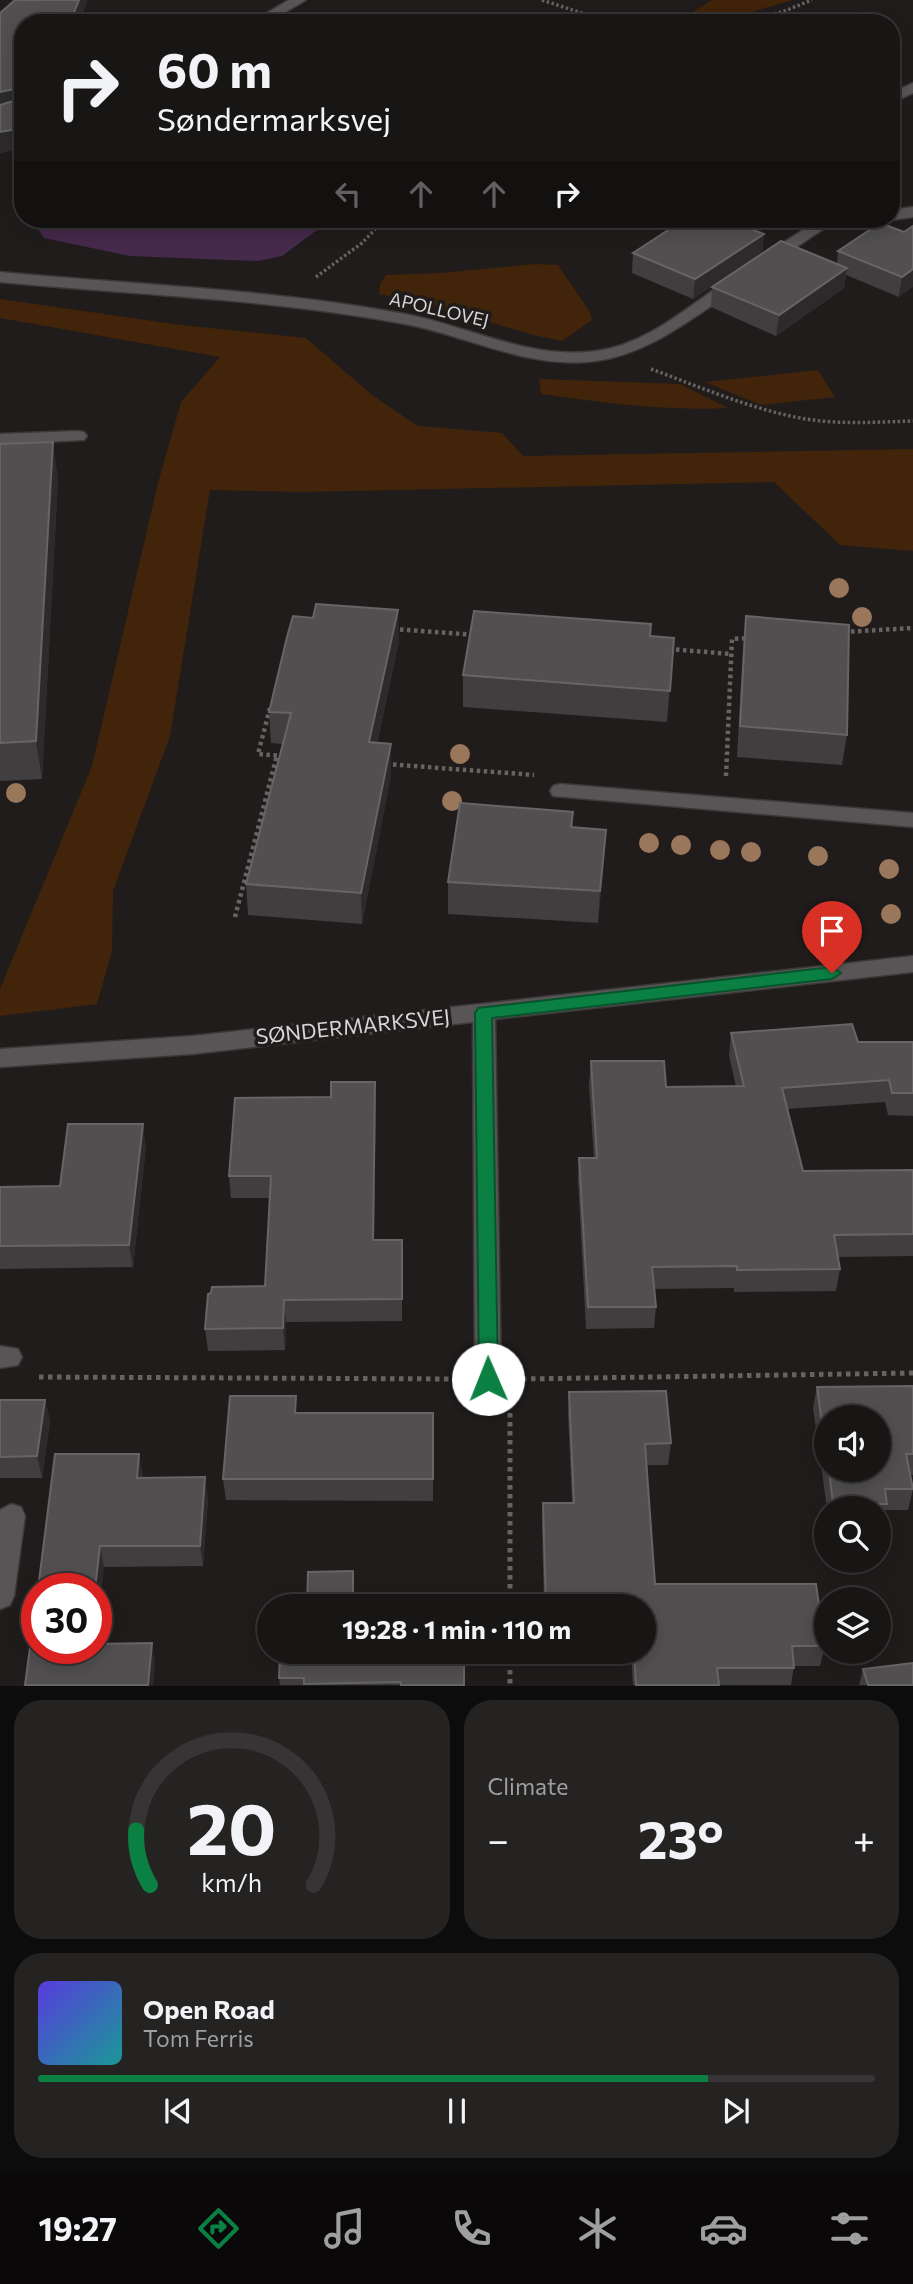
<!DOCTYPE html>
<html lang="en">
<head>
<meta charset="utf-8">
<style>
  :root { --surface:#181515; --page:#252222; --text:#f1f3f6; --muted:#9f9fa0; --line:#363434; --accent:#0b8043 }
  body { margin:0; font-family:Commissioner,sans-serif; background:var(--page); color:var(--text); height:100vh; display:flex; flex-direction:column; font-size:26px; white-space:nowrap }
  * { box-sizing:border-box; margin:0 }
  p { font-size:23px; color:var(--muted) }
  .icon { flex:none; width:38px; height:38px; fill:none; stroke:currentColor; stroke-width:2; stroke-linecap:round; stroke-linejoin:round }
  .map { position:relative; height:1686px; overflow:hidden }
  .side { display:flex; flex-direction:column; gap:14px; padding:14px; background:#0d0c0c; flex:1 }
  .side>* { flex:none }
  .banner { position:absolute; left:14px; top:14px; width:886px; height:214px; border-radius:28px; box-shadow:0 4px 18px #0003,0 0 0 2px var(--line); background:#181515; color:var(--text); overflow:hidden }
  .tools { position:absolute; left:814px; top:1405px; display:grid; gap:14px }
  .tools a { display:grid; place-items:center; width:77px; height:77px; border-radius:50%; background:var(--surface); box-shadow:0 4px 18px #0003,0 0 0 2px var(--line); font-size:35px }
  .speed { position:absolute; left:21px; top:1573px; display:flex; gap:14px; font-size:35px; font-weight:700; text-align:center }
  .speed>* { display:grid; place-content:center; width:91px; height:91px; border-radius:50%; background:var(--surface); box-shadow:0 4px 18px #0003,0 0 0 2px var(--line); line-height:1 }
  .speed .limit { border:10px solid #d22; background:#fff; color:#111 }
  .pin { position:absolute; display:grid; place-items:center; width:60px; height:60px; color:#fff; margin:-72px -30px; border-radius:50% 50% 50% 0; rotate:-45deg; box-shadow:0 0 7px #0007 }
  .pin .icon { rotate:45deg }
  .me { position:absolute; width:77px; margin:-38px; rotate:359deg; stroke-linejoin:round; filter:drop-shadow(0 0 5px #0008) }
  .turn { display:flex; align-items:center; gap:24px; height:147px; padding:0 28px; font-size:32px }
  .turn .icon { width:91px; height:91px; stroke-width:2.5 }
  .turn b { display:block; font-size:49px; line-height:60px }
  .lanes { display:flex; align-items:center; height:66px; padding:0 28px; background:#0003; justify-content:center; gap:35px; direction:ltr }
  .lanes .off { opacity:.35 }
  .big { font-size:52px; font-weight:700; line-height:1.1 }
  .side .widget { flex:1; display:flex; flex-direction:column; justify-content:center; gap:10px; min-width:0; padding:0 24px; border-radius:28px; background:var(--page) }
  .side .dial { align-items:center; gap:0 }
  .dial svg { height:182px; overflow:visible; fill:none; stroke:var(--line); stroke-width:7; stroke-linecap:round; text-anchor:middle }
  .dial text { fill:var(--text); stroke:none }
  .song { display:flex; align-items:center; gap:21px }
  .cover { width:84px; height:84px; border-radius:10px; background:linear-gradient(135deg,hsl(250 70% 55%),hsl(180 70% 35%)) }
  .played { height:7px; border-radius:4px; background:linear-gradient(90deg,var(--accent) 80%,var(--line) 80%) }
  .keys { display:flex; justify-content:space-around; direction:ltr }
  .heat { display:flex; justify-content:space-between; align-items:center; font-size:38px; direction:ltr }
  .side .tiles { flex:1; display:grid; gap:14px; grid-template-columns:1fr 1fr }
  .widget:last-child { grid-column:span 2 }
  .trip { position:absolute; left:257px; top:1594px; width:399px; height:70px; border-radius:35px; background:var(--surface); box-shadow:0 4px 18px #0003,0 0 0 2px var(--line); font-weight:700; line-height:70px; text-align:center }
  .dock { display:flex; height:112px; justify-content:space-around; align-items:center; background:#0a0808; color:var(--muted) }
  .dock .icon { width:49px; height:49px }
  .dock .on { color:var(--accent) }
  .dock b { font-size:32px; color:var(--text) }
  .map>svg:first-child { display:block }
  .green { fill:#412409 }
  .water { fill:#462a4c }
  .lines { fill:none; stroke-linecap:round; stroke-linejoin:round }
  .minor-casing { stroke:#3b3838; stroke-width:3 }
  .path-far2 { stroke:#676363; stroke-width:3.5; stroke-dasharray:2.5 2.5; stroke-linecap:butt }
  .path-far1 { stroke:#676363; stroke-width:4.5; stroke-dasharray:3.5 3.5; stroke-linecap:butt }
  .path { stroke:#676363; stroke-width:5; stroke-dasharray:4.5 4.5; stroke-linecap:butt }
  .minor { fill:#595455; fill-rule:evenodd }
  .tree { fill:#9a765a }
  .wall { fill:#413e40; fill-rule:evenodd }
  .shaded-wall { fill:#2d2a2b }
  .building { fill:#514f50; stroke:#666465; stroke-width:2 }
  .route { fill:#0b8043; stroke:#07532c; stroke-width:2 }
  .labels { text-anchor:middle; stroke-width:7; stroke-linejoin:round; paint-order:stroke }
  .far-street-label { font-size:18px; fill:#d7d5d5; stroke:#201c1c }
  .street-label { font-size:21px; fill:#d7d5d5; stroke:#201c1c }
</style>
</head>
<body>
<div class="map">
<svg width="913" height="1686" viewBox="0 0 913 1686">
  <rect width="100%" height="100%" fill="#201c1c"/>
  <!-- green -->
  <path class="green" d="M712,0H793L748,13L699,23L694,11Z
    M535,264L558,265L590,312L592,320L562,341L533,335L439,307L379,294L380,284L386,275L441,273Z
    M0,299L181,325L306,338L372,395L418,426L502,433L523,456L913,449V551L840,545L774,482L303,492L210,490L170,736L113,891L112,951L97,1004L0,1016V989L92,766L158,483L181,402L220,357L0,318Z
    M818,370L835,397L761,405L705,382Z
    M539,379L680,384L728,408C665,411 604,403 541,394Z"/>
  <!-- water -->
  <path class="water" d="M57,219H324L321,227L282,256L258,261L130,256L44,238L38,229L49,220Z"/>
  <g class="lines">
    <defs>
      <path id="minor" d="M289,0H306L267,23H249Z
        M913,83V93L891,103V93Z
        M913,207V217L891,220L888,219H891V210Z
        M820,219H838L773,263H761L759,260L761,257Z
        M0,272C135,285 272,289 405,314C468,326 530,360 596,351C646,345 689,306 729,279H741L743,282C736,291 723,297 714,304C678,329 640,355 596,361C530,370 468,336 405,324C272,299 135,295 0,282Z
        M78,431L84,432L87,436L84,440L0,444V434Z
        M560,784L913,813V827L553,796L550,791L553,786Z
        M913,956V972L495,1019L501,1379L497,1387L488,1390L479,1387L475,1379L473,1022L192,1054L0,1067V1049L192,1036Z
        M0,1346L18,1349L22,1357L18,1365L0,1368Z
        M11,1504L21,1507L25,1516L14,1596L10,1605L0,1609V1510Z"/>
    </defs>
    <!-- minor casing -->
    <use href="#minor" class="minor-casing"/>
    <!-- path-far2 -->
    <path class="path-far2" d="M542,0L612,23
      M735,23L782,12L812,0
      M316,277L362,243L385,219
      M651,369C700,387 748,408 800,418C837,425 875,422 913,421"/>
    <!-- path-far1 -->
    <path class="path-far1" d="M393,629L476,635
      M844,632L913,628
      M669,649L731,654
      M270,708L258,754L283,756
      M386,764L534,775
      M726,776L732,639L748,638
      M235,917L277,755"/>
    <!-- path -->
    <path class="path" d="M39,1377L454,1379
      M522,1379L913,1373
      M510,1404V1606
      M510,1652V1686"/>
    <!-- minor -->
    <use href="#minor" class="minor"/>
  </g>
  <!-- trees -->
  <g class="tree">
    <circle cx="839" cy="588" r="10"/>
    <circle cx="862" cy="617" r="10"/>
    <circle cx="460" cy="754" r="10"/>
    <circle cx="16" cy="793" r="10"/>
    <circle cx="452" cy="801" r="10"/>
    <circle cx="649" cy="843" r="10"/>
    <circle cx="681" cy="845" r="10"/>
    <circle cx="720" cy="850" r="10"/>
    <circle cx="751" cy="852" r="10"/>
    <circle cx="818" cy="856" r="10"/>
    <circle cx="889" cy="869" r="10"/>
    <circle cx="891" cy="914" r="10"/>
  </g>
  <!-- wall -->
  <path class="wall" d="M23,23V148L0,153Z
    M685,219H745L738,224L764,234L762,254L693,299L632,273L633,253Z
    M913,226L899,297L846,275L844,288L776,336L711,307L712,287L837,264L838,251L904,232Z
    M0,444L58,478L42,779L0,781Z
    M746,616L847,735L842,765L737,757L743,646Z
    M674,638L667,722L463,707V675Z
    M399,641L377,743L391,744V775L362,924L248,915L246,884L283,744L271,743L269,712Z
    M573,812V827L606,830L598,923L448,914V882Z
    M731,1033L858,1042H913V1116L888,1115L885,1102L787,1109L803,1171L913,1170V1256L838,1257L840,1269L836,1291L734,1292V1288L655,1289L656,1307L654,1328L586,1329L578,1180L579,1158H594L589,1084L591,1061L666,1087H736L729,1055Z
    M375,1082L376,1104L374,1240L402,1262V1321L286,1322L285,1350L208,1351L205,1329L265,1286L270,1198H231L229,1176L331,1097Z
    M146,1146L133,1267L0,1269V1187L60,1186Z
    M913,1386V1475H910L913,1489L908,1510H885L882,1525H878V1508H827L813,1408L817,1387ZM826,1418L878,1470H826Z
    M569,1392L671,1443L668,1465H646L655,1584L825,1646L820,1666H794L791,1685H633L631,1655L546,1656V1652H644V1606H544L542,1525L543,1503H572L568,1413Z
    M0,1400H45L50,1421L42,1478H0Z
    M433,1413V1501L226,1500L223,1479Z
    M143,1475V1478L208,1498L203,1566L104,1567L38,1589Z
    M280,1652L464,1685H280L279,1678Z
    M863,1669L913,1685H859Z"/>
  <!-- shaded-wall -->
  <path class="shaded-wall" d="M79,0H88L79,23H64Z
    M20,88L22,107L0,113V92Z
    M23,128V148L0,153V132Z
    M732,219H745L731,228Z
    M764,234L762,254L693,299L695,279Z
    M847,268L844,288L776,336L779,315Z
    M913,269V287L899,297L902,277Z
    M53,442L58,478L42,779L36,741Z
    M398,610L399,641L370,773L369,742Z
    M391,744V775L362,924L361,893Z
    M606,830L604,861L598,923L600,891Z
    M375,1082L376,1104L373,1262V1240Z
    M143,1124L146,1146L133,1267L129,1245Z
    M284,1300L286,1322L285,1350L283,1328Z
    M45,1400L50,1421L42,1478L37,1456Z
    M139,1454L143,1475L140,1498L137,1478Z
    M205,1477L208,1498L203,1566L200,1546Z
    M100,1546L104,1567L96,1640L95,1589Z
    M353,1571L354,1591V1606H353Z
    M152,1643L155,1663L153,1685H148Z"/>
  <!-- building -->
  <path class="building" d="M15,0H79L73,15L64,23H23V90L20,88L0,92V13Z
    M23,98V128L0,132V105Z
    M685,219H726L764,234L695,279L633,253Z
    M880,223L904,232L913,226V269L902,277L838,251Z
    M781,241L847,268L779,315L712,287Z
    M53,442L36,741L0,743V444Z
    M316,604L398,610L369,742L391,744L361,893L246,884L291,713L269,712L287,637L293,616L313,618Z
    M474,611L651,624L650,636L674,638L670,691L463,675Z
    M746,616L849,625L847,735L740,726Z
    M460,803L573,812L571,827L606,830L600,891L448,882Z
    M852,1024L858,1042H913V1093H892L889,1080L782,1088L803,1171L913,1170V1234L834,1235L840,1269L737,1270V1266L652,1267L656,1307H588L579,1158H597L591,1061H664L666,1087L744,1086L731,1033Z
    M331,1082H375L373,1240H402V1299L284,1300L283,1328L205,1329L208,1294L211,1293L212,1287L265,1286L271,1176H229L235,1098L331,1097Z
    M68,1124H143L129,1245L0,1246V1187L60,1186Z
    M913,1386V1454H906L913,1489H885L887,1504H833L829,1470H878V1418H826V1452L817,1387Z
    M666,1391L671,1443L645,1444L655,1584H816L825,1646H792L794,1668H717L719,1685H636L634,1652H644V1606H546L543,1503H574L569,1392Z
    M230,1396H296L295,1413H433V1479H223Z
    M0,1400H45L37,1456L0,1457Z
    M55,1454H139L137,1478L205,1477L200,1546H100L95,1589H38Z
    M353,1571V1605L463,1604V1606H307L308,1572Z
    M37,1595V1648H96V1644L152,1643L148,1685H25Z
    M280,1652H464V1685H401V1682L304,1684V1678H279Z
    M913,1663V1685H868L863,1669Z"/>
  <!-- route -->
  <path class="route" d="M832,967L841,973L832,979L492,1018L498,1379L495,1385L488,1388L481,1385L479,1379L475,1013L478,1008Z"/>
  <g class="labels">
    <!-- far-street labels -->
    <g class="far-street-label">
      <text transform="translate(439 310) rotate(13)" y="6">APOLLOVEJ</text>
    </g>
    <!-- street labels -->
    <g class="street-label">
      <text transform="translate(353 1027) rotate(-6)" y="7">SØNDERMARKSVEJ</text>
    </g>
  </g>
</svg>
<div class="tools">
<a><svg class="icon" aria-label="sound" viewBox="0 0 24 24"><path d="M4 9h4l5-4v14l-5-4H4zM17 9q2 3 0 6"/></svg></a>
<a><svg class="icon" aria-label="search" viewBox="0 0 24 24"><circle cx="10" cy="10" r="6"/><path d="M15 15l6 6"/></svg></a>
<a><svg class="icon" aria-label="layers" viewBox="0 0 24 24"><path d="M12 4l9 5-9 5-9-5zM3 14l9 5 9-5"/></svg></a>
</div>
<div class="speed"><div class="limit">30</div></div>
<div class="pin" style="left:832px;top:973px;background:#d93025"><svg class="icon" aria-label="arrive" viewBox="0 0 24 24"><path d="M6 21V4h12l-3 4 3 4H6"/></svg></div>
<svg class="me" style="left:488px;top:1379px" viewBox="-20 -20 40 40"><circle r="19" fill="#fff"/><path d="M0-13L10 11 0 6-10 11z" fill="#0b8043"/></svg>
<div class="trip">19:28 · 1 min · 110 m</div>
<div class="banner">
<div class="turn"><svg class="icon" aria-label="right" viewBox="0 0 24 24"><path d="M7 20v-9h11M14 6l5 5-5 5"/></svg><div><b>60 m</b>Søndermarksvej</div></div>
<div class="lanes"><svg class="icon off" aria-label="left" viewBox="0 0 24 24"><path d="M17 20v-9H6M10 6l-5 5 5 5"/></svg><svg class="icon off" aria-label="ahead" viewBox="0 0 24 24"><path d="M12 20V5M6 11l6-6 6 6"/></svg><svg class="icon off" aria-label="ahead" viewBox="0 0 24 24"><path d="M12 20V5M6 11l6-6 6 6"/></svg><svg class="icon" aria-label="right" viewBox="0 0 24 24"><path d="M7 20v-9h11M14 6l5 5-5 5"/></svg></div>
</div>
</div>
<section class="side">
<div class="tiles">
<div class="widget dial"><svg viewBox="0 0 100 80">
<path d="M14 69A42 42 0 1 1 86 69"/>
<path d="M14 69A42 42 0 0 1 8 45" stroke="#0b8043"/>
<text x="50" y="56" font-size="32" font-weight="700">20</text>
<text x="50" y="72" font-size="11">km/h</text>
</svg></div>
<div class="widget"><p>Climate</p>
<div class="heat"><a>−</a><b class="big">23°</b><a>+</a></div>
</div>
<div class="widget">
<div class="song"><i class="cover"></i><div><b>Open Road</b><p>Tom Ferris</p></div></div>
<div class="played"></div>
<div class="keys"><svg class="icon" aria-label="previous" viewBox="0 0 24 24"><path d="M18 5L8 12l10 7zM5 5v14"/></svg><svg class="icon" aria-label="pause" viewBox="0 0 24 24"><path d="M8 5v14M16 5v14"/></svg><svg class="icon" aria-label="next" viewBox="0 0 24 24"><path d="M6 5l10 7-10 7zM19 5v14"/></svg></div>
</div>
</div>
</section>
<nav class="dock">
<b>19:27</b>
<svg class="icon on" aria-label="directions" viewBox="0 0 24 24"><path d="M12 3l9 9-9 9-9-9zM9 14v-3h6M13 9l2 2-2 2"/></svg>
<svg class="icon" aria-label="music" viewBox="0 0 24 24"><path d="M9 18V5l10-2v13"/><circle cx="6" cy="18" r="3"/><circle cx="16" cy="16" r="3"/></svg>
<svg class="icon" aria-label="phone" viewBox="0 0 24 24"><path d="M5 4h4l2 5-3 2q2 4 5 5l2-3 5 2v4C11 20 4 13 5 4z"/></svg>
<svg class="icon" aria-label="climate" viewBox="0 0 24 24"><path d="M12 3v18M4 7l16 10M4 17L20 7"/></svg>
<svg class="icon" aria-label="car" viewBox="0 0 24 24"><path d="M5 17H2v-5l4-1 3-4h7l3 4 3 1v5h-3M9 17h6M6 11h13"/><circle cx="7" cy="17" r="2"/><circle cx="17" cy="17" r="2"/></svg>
<svg class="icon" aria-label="filters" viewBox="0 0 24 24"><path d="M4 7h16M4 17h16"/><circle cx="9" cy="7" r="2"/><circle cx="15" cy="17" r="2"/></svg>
</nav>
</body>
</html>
